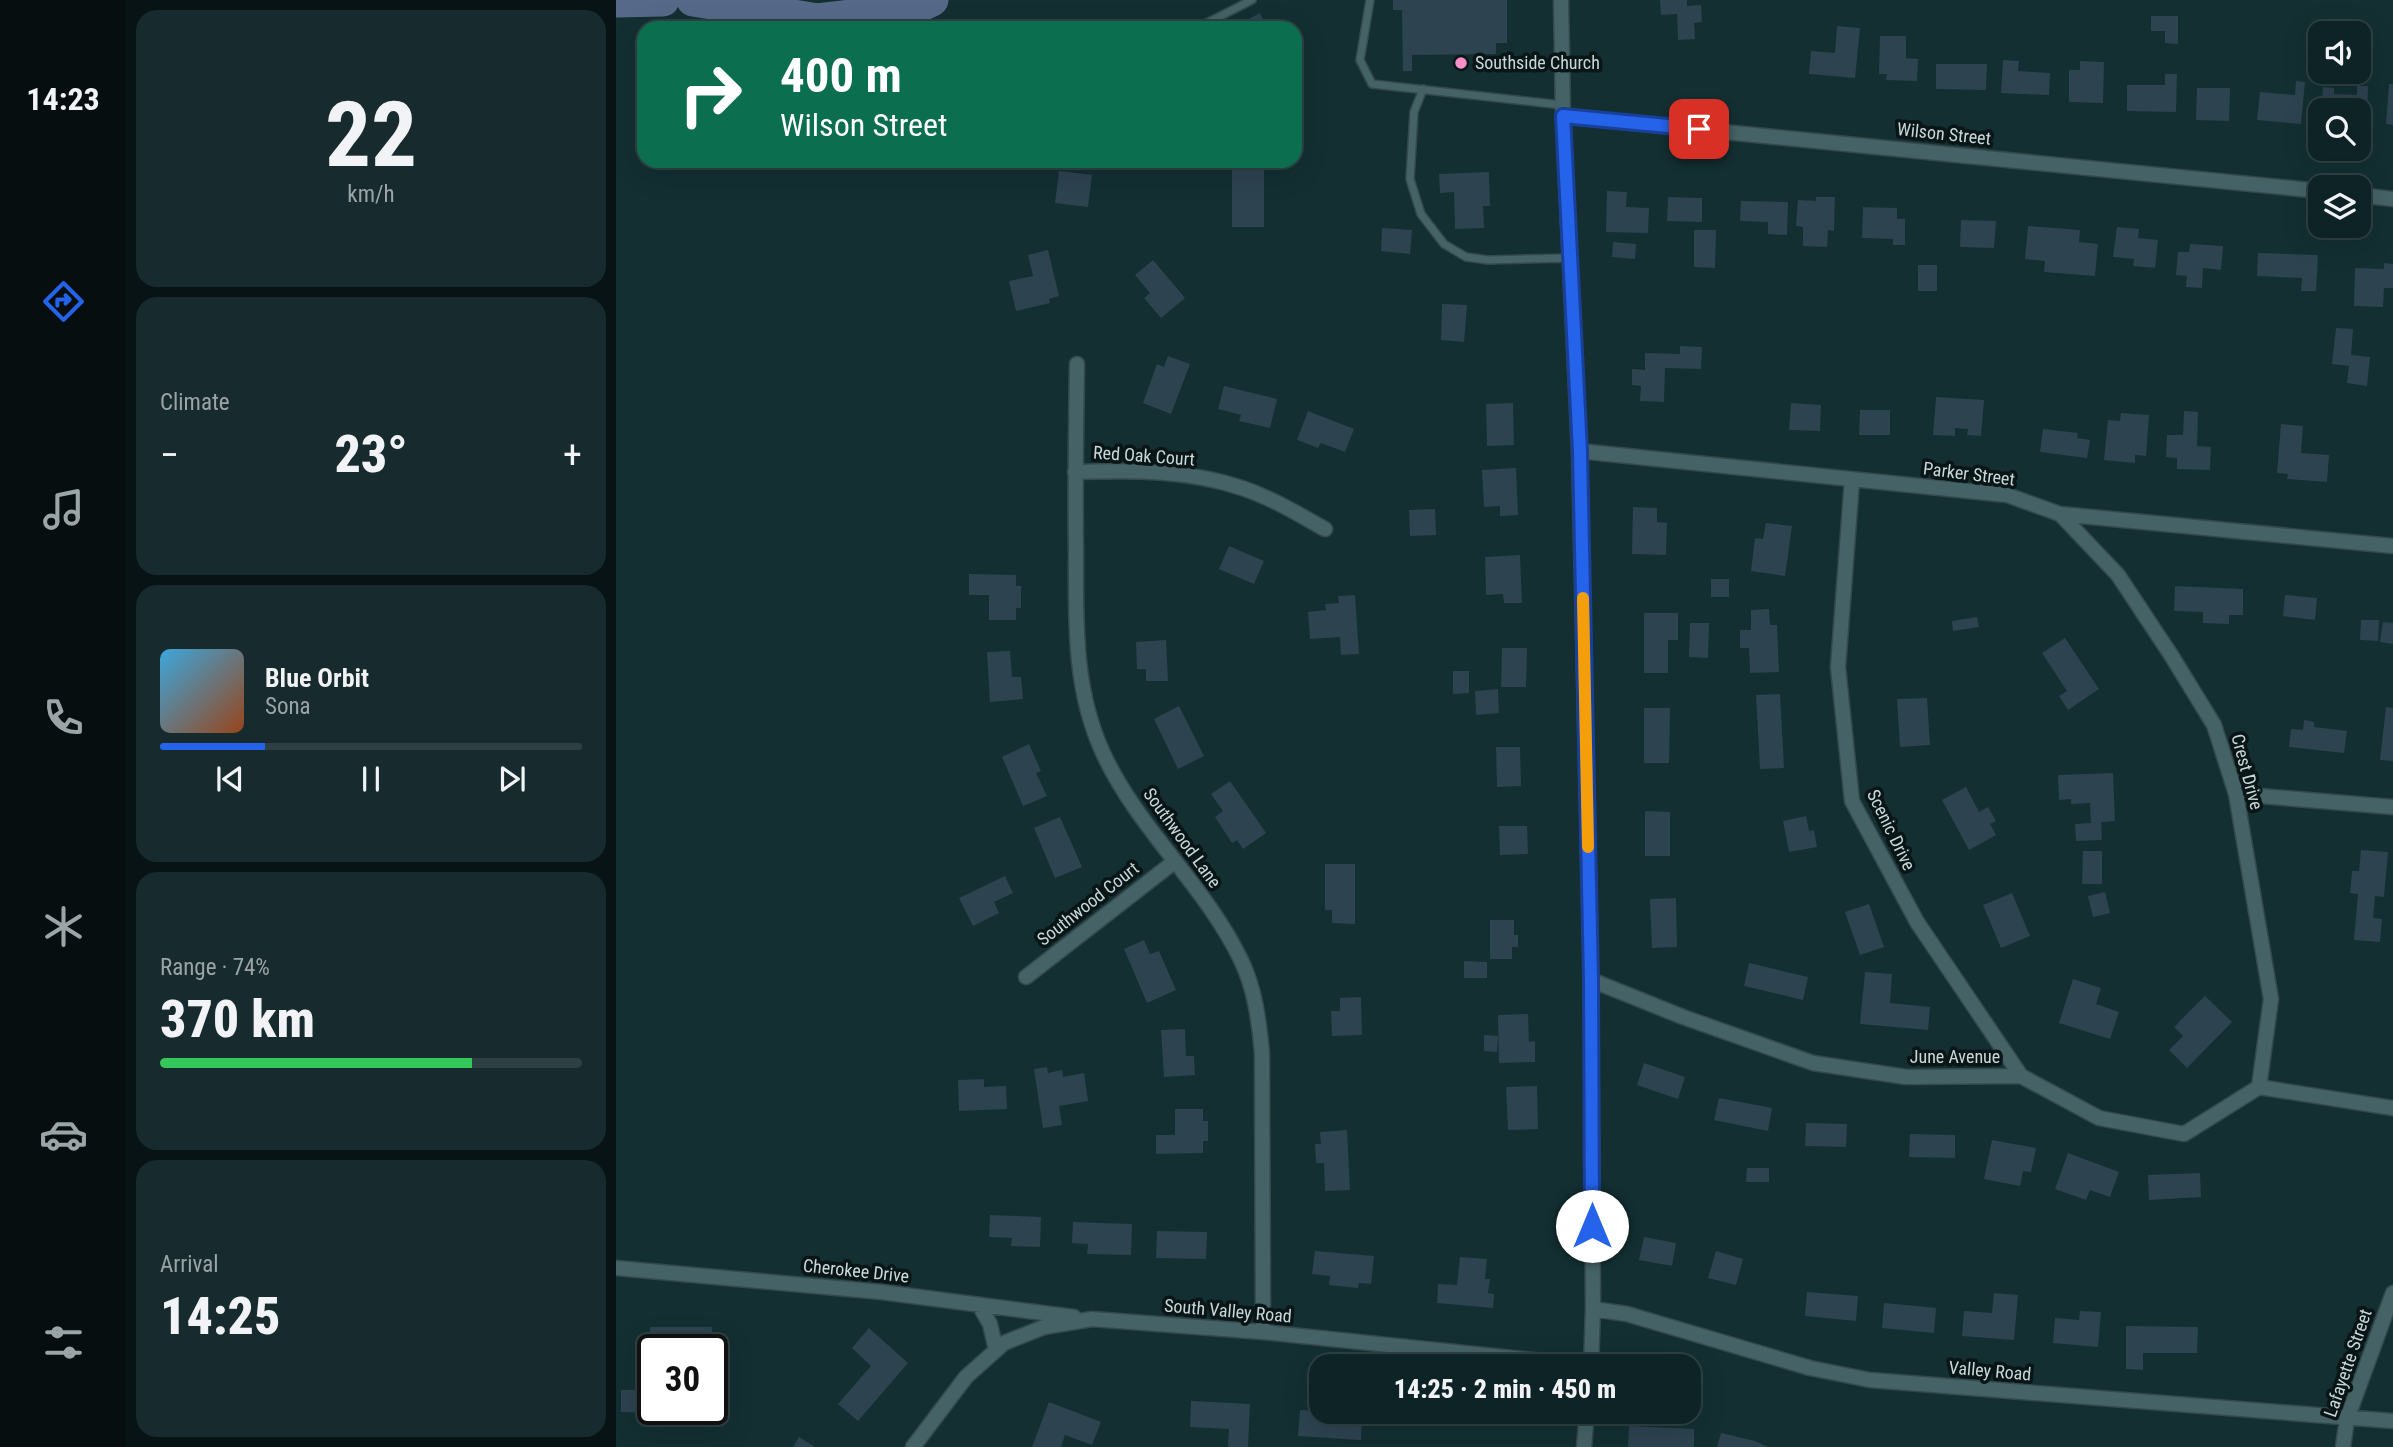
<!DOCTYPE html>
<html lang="en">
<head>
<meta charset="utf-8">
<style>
  :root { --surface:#0e2326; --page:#172b2e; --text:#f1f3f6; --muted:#9ba4a7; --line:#2e4043; --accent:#2563eb }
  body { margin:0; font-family:"Roboto Condensed",sans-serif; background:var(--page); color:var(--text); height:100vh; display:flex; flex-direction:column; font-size:26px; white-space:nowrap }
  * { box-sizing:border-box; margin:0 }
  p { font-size:23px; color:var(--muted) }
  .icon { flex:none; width:38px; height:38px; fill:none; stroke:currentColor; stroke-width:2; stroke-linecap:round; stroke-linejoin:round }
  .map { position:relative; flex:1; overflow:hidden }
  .side { display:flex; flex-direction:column; gap:10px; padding:10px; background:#081315; width:490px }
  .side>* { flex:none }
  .top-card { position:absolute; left:21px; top:21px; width:665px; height:147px; border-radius:21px; box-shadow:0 7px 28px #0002,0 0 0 2px var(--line); background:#0b6e4f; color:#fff; overflow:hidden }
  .buttons { position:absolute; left:1692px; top:21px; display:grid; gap:14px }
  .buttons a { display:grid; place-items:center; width:63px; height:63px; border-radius:14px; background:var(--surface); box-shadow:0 7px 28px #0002,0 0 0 2px var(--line); font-size:35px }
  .speed { position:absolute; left:21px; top:1334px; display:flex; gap:14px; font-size:35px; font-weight:700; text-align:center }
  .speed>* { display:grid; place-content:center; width:91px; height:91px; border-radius:50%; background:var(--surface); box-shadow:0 7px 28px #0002,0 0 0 2px var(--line); line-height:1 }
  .speed .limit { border:4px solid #111; border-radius:10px; background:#fff; color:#111 }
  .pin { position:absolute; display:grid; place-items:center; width:60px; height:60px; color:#fff; margin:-30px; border-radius:14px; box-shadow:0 4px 10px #0006 }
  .me { position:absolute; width:77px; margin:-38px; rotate:0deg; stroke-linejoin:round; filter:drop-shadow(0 0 5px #0008) }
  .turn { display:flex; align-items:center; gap:24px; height:147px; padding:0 28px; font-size:32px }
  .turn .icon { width:91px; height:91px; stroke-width:2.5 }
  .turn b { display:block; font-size:49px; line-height:60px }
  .big { font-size:52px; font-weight:800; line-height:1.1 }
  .side .tile { flex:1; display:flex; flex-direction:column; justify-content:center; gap:10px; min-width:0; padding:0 24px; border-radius:21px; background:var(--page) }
  .side .dial { align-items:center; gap:0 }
  .dial b { font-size:91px; line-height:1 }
  .song { display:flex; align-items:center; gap:21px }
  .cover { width:84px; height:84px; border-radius:10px; background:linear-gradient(135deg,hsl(200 70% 55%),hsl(20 70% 35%)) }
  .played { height:7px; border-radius:4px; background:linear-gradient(90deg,var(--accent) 25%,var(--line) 25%) }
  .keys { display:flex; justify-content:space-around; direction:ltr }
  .heat { display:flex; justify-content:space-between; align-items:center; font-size:38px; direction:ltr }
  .charge { height:10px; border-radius:5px; background:linear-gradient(90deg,#34c759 74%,var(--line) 0) }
  .trip { position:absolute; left:693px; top:1354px; width:392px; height:70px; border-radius:21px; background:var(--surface); box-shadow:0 7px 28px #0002,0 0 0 2px var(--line); font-weight:800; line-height:70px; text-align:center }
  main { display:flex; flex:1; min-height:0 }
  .menu { display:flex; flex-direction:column; width:126px; justify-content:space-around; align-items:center; background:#060e0f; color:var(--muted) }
  .menu .icon { width:49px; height:49px }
  .menu .on { color:var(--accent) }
  .menu b { font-size:32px; color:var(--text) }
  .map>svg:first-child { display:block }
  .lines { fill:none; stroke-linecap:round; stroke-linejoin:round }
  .river { stroke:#576989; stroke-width:33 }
  .building { fill:#2d4350 }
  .lane-casing { stroke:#34494c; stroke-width:10 }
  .street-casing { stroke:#34494c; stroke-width:17 }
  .lane { stroke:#456266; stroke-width:7 }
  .street { stroke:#456266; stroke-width:14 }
  .route-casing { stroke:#184099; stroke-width:18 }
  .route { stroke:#2563eb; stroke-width:12 }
  .slow { stroke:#f59e0b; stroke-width:12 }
  .poi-dot { fill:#f98fc9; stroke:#091516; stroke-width:2.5 }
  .labels { text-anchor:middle; stroke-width:7; stroke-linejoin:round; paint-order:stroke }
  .poi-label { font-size:18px; fill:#c9d9db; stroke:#091516; text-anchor:start }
  .street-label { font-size:18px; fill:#c9d9db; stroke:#091516 }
</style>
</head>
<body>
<main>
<nav class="menu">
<b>14:23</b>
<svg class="icon on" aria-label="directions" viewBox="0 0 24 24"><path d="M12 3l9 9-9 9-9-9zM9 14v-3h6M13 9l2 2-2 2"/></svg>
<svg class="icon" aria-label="music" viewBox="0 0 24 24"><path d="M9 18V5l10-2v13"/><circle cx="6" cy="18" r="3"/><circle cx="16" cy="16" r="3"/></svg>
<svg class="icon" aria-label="phone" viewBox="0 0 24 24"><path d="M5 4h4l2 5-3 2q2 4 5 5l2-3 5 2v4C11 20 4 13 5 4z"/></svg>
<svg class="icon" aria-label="climate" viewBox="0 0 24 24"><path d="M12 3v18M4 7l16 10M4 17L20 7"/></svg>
<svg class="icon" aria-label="car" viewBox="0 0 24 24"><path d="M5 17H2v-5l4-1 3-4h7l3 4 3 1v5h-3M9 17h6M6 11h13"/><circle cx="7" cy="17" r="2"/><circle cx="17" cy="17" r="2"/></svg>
<svg class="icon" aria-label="filters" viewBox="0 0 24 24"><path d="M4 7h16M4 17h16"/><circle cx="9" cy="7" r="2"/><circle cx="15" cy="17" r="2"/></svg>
</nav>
<section class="side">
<div class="tile dial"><b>22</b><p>km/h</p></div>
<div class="tile"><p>Climate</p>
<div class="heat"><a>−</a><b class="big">23°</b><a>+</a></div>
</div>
<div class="tile">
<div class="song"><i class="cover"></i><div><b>Blue Orbit</b><p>Sona</p></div></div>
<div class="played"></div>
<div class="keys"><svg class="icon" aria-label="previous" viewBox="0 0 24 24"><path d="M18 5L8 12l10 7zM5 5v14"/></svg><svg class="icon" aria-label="pause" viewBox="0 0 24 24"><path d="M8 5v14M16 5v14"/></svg><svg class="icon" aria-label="next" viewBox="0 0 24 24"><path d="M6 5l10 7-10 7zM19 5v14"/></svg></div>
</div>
<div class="tile"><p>Range · 74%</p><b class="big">370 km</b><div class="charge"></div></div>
<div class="tile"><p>Arrival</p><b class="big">14:25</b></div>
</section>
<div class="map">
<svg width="1777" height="1447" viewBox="0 0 1777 1447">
  <rect width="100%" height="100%" fill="#132f32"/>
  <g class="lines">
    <!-- river -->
    <path class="river" d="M77,0L202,20L299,8L316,0
      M0,1L47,0"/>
  </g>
  <!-- building -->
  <path class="building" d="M777,0H891V43H880V54L796,55V71H787L786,10H777Z
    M1044,0H1071V6L1085,5L1086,22L1078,23L1079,39L1062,40L1061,14L1045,15Z
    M644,13L651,28H625L623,24Z
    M1535,16H1562V44L1549,43V31H1535Z
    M1221,26L1244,28L1239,78L1193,74L1195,51L1219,53Z
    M1264,36H1290V58L1302,59L1301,81L1270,80L1271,74H1263Z
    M1387,60L1403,61L1402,71L1434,73L1433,95L1385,93Z
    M1464,61L1488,62L1487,103L1453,102V70H1464Z
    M1320,64H1371L1370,90L1320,89Z
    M1549,74H1561L1560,112L1511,111V85H1549Z
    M1680,81L1689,82L1685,124L1641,120L1644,92L1679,95Z
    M1773,84H1777V125L1770,124Z
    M1741,86H1752L1751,118H1743V110H1722V104L1706,103L1707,87L1718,88V94L1741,95Z
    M1581,88H1614L1613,121L1580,120Z
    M616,161L648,162V227H616Z
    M443,171L476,175L472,207L439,203Z
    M873,172L874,206H867L868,228L839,229L838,192L824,193L823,174Z
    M991,191L1011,192L1010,207L1033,208L1032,233L990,232Z
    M1052,197L1086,198V222L1051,221Z
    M1200,197H1219L1218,231L1212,230L1211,247L1187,246V227L1180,226L1182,200L1200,201Z
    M1125,201L1172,202L1171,235L1152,234V222L1124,221Z
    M1247,207L1281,208V219H1289V245H1277V239L1246,238Z
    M1345,220L1380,221L1378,248L1344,247Z
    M1412,226L1464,230L1463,242L1482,244L1479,276L1428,272L1429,261L1409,259Z
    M1501,227L1523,229L1522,238L1542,240L1539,268L1517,266L1518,259L1497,257Z
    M766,228L796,230L794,254L765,251Z
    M1078,230H1100L1099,268L1078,267Z
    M997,242L1020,244L1019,259L996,257Z
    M1574,244L1607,246L1605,270L1587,268L1586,288L1570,287L1571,276L1560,275L1562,252H1573Z
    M432,250L443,296L433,299L434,303L400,311L393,281L417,276L412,255Z
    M1642,253L1702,255L1700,291H1685L1686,278L1641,276Z
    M537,260L569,298L545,318L528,298L534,293L519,275Z
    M1768,263L1777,264V288H1768L1767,307L1738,306L1739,268L1768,269Z
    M1302,265H1321V291H1302Z
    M826,304L851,305L848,342L825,340Z
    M1720,328L1737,329L1735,355L1754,357L1751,386L1731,383L1733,366L1716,364Z
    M1064,346L1086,347L1085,369L1049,368L1048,402L1024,401L1025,386L1016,385V369L1029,370V353L1064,354Z
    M552,356L574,364L555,414L527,403L541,364L548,367Z
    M608,386L661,399L654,428L623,421L625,415L602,409Z
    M1320,397L1368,400L1365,436L1351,435L1352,429L1339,428V436L1317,435Z
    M897,403L898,445L871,446L870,404Z
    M1175,403L1205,405L1204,431L1173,430Z
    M1244,410H1274V435H1243Z
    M692,411L738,429L729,452L705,443L702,448L681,440Z
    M1568,411L1582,412L1581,446L1595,447L1594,470L1561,469V458L1550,457L1551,435H1567Z
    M1505,413L1533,415L1530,456L1519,455V463L1488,460L1492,420L1504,421Z
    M1665,424L1687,426L1685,453L1713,455L1711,482L1671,479L1672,474L1661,473Z
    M1427,429L1462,433L1461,438L1474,440L1471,458L1424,452Z
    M900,468L902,515L884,516V506L868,507L866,470Z
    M1017,507L1041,508V522L1051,523L1050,555L1016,554Z
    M819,509L820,535L794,536L793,510Z
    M1150,523L1176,526L1169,576L1135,571L1139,538L1147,539Z
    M613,546L648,561L638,584L603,569Z
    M904,555L906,603H888L887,594L870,595L869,557Z
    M353,574L400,575V586H405V608H400V620H373V595H353Z
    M1095,579H1113V597H1095Z
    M1559,586L1627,589V615H1613V624L1587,623V612L1558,611Z
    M739,595L743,654L725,655L724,637L694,639L692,612L710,610L709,604L723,603L722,596Z
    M1669,595L1701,598L1699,620L1667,616Z
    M1153,609L1154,625H1161L1163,672L1134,673L1133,648H1124V630H1135V610Z
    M1028,613H1062V640H1052V673H1028Z
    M1361,617L1363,627L1337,631L1336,621Z
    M1745,620H1763L1762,641L1744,640Z
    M1767,622L1777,623V644L1764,642Z
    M1074,623H1093L1092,658L1073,657Z
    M1449,638L1483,689L1452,710L1443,696L1451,691L1426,653Z
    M550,640L552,681H530V669H521L520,642Z
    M886,648H911L910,687H885Z
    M394,651L396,677H405L407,699L374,702L371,652Z
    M837,671H853V693L837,694Z
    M882,689L883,713L860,715L859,691Z
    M1164,694L1168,768L1144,769L1140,695Z
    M1311,698L1314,745L1284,747L1281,699Z
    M563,706L588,756L562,769L538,719Z
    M1770,707L1777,708V761L1764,760Z
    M1028,708H1054L1053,763H1028Z
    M1688,720L1698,722V727L1731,731L1728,753L1673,747L1675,729L1687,730Z
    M413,744L425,771L420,773L431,796L407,806L386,757Z
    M880,747H904L905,786L881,787Z
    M1497,773L1499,821L1485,822L1486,840L1460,841L1459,824L1475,823L1474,803L1455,804V799L1443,800L1442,775Z
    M614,781L650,833L627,849L621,840L616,843L599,817L607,811L595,794Z
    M1350,787L1363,812L1372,807L1380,821L1374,824L1380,835L1353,850L1326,800Z
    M1029,811L1054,812V856H1029Z
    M1190,816L1193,831L1198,830L1201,847L1173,852L1167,821Z
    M444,817L466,867L439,878L418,828Z
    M883,826H911L912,854L884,855Z
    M1745,850L1772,852L1768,897L1759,896L1757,918L1766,919L1764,942L1738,940L1742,894L1734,893L1736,871H1743Z
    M1467,851H1486V884H1466Z
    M709,864H739V924L716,923V910H709Z
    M389,876L397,893L378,902L383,913L357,926L343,898Z
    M1489,892L1494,913L1477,917L1472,896Z
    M1396,893L1414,936L1385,948L1367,905Z
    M1060,898L1061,947L1036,948L1034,899Z
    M1253,904L1268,947L1244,955L1229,912Z
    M874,920H898V935H902V947H896V959H874Z
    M528,940L534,954L543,951L560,990L531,1003L508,949Z
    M848,961L871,962V978H848Z
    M1133,963L1192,977L1187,1000L1128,986Z
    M1249,972L1276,974L1274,1003L1314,1007L1312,1030L1244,1024Z
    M1457,979L1485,988L1480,1004L1503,1012L1494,1039L1443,1023Z
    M1589,996L1616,1022L1571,1068L1553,1050L1567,1036L1558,1027Z
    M745,997L746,1035L716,1036L715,1011H724V998Z
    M912,1014L913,1042L919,1041V1062L883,1063L882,1015Z
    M569,1029L570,1056H578L579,1075L548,1077L545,1030Z
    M868,1035L882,1036L881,1052L868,1051Z
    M1028,1063L1069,1077L1062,1099L1021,1085Z
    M431,1067L432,1073L446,1070L447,1077L468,1073L472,1101L443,1106L446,1125L427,1128L418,1069Z
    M368,1079V1087L390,1086L391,1109L343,1111L342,1080Z
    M921,1086L922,1129L892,1130L890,1087Z
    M1103,1098L1156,1108L1152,1131L1098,1120Z
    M559,1109H587V1121H592V1141H587V1153L540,1154V1135H559Z
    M1190,1123L1231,1124L1230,1147L1189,1146Z
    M731,1130L734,1190L709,1191L708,1163H700L699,1144H705L704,1132Z
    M1294,1134L1339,1135V1158L1293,1157Z
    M1376,1140L1420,1148L1415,1172L1407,1171L1404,1186L1368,1179Z
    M1452,1153L1503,1172L1494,1197L1474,1190L1470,1200L1439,1189Z
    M1131,1168H1153V1182H1130Z
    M1584,1173L1585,1197L1533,1200L1532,1175Z
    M374,1215L425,1217L424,1247L395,1246L396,1238L373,1237Z
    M457,1222L516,1224L515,1255L471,1254L472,1244L456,1243Z
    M541,1231L591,1232L590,1259L540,1258Z
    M1028,1237L1060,1243L1056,1266L1023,1260Z
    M699,1251L758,1256L755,1284L743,1283L742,1288L713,1285L714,1276L696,1274Z
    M1100,1251L1127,1259L1120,1285L1092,1278Z
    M844,1257L871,1259L869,1279H874L872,1293L878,1294L877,1308L821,1303L822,1284L841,1285Z
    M1191,1292L1242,1296L1240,1321L1189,1316Z
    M1378,1293L1402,1295L1398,1340L1346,1336L1348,1311L1376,1313Z
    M1268,1303L1320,1308L1318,1333L1266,1328Z
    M1464,1311L1485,1312L1482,1347L1437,1343L1439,1318L1463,1320Z
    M1510,1326L1582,1327L1581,1353H1527V1370L1510,1369Z
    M34,1327H96V1349L34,1351Z
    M253,1328L292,1363L242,1421L222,1404L255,1366L236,1348Z
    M5,1390H29V1398H37V1409H51V1413L5,1412Z
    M575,1401L634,1404L632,1447H612L613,1429L574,1427Z
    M433,1402L485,1422L476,1445L449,1435L445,1447H416Z
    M684,1410L731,1412V1414L746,1416L745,1440L682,1436Z
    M1013,1426L1078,1429V1447H1012Z
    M1105,1433L1139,1441L1152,1447H1101Z
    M183,1437L199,1447H177Z"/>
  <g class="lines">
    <defs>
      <path id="lane" d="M754,0L744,60L756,84L946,105
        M581,28L636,0
        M807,89L798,112L794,179L805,214L828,244L850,257L872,260L954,258"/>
      <path id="street" d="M945,0L947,116L963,451L975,980L977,1309L975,1367
        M947,116L1704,191
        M1743,195L1777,199
        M461,364C460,426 459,488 460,550C460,619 457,688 487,753C522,829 589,885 625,960C639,989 643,1021 646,1053L647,1332
        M963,451L1391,495L1444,514L1777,546
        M459,472C515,470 573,470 626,488C656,498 682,514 709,529
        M1236,480L1222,667L1236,801L1301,922L1405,1076
        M1444,514L1502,575L1555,655L1598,725L1620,794L1655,999L1643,1087
        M1620,794L1777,807
        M410,977L558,862
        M975,980L1067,1017L1197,1063L1290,1077L1405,1076L1483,1118L1568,1134L1643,1087L1777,1108
        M0,1268L265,1292L458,1317
        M363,1305L374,1324L380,1350
        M977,1309L1011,1314L1194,1368L1254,1380L1777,1421
        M297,1447L350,1377L388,1343L428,1327L476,1319L647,1332L975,1366
        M968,1447L971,1412
        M1727,1447L1731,1419L1777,1293"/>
    </defs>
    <!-- lane casing -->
    <use href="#lane" class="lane-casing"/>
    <!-- street casing -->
    <use href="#street" class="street-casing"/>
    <!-- lane -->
    <use href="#lane" class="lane"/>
    <!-- street -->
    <use href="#street" class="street"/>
  </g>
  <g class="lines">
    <defs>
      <path id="route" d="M976,1226L975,980L964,451L947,116L1083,129"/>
    </defs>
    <!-- route casing -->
    <use href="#route" class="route-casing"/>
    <!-- route -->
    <use href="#route" class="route"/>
    <!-- slow -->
    <path class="slow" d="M967,598L972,847"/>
  </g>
  <!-- markers -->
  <circle class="poi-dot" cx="845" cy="63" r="7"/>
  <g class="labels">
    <!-- poi labels -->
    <g class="poi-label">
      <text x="859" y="69">Southside Church</text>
    </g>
    <!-- street labels -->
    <g class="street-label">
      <text transform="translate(1328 134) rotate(6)" y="6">Wilson Street</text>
      <text transform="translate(528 456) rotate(4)" y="6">Red Oak Court</text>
      <text transform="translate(1353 474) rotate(7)" y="6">Parker Street</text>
      <text transform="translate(1631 772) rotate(75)" y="6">Crest Drive</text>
      <text transform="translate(1275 830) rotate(64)" y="6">Scenic Drive</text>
      <text transform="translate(566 838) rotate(54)" y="6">Southwood Lane</text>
      <text transform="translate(472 904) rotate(-38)" y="6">Southwood Court</text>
      <text x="1339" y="1063">June Avenue</text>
      <text transform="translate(240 1271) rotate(6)" y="6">Cherokee Drive</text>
      <text transform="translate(612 1311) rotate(5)" y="6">South Valley Road</text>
      <text transform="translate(1732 1363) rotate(-71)" y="6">Lafayette Street</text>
      <text transform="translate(1374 1371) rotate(5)" y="6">Valley Road</text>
    </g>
  </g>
</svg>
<div class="buttons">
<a><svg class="icon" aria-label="sound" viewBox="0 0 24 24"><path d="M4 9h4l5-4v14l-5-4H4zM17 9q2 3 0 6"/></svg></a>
<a><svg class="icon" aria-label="search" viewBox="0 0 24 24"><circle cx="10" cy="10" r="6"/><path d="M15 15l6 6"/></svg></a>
<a><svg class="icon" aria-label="layers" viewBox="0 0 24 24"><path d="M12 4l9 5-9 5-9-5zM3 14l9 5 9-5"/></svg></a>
</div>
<div class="speed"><div class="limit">30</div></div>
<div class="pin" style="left:1083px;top:129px;background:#d93025"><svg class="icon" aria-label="arrive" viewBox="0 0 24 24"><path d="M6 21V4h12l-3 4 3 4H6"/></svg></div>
<svg class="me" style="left:976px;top:1226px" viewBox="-20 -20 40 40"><circle r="19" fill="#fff"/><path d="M0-13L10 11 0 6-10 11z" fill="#2563eb"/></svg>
<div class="trip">14:25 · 2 min · 450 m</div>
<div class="top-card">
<div class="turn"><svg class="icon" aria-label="right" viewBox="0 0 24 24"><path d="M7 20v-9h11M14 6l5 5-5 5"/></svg><div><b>400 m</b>Wilson Street</div></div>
</div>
</div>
</main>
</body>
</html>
